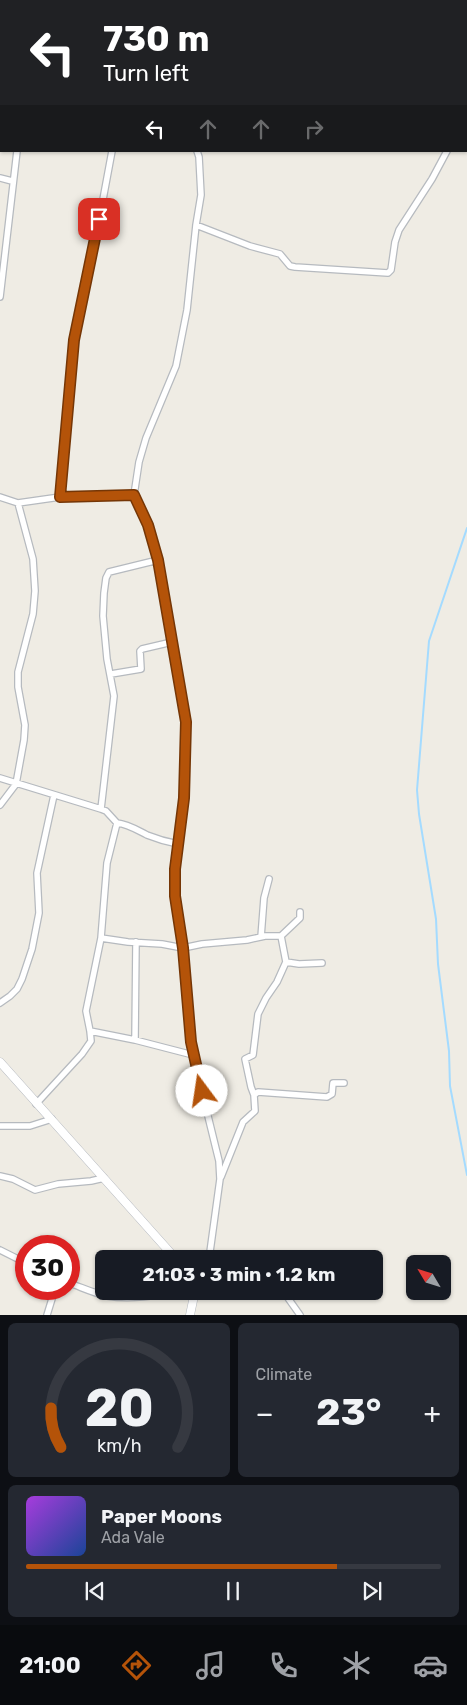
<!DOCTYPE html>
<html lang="en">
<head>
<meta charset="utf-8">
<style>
  :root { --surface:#171b24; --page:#242831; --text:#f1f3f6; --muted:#9ea1a6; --line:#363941; --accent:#b45309 }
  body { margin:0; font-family:Rubik,sans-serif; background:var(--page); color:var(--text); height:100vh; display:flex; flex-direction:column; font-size:19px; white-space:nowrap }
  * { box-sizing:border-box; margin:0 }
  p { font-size:16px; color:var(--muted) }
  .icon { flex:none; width:28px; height:28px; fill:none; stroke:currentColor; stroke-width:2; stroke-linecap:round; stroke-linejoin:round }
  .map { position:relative; height:1315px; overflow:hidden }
  .sheet { display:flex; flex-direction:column; gap:8px; padding:8px; background:#0d0f14; flex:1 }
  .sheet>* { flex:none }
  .banner { position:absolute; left:0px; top:0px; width:468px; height:152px; box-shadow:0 1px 4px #0004; background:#202124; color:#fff; overflow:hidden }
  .needle { width:32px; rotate:308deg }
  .controls { position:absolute; left:406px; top:1255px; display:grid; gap:10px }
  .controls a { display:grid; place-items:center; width:45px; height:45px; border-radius:8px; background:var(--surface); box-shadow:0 1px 4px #0004; font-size:25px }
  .speed { position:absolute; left:15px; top:1235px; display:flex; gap:10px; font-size:25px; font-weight:700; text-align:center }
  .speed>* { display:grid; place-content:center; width:65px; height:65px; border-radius:50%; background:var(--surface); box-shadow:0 1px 4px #0004; line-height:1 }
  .speed .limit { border:8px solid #d22; background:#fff; color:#111 }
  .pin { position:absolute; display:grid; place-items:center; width:42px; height:42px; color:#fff; margin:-21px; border-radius:10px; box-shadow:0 2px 8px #0006 }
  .me { position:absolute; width:55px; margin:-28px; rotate:346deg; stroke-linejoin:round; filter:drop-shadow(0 0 4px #0008) }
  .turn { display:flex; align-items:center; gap:18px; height:105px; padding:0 20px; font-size:22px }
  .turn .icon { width:65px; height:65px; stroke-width:2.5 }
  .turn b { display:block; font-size:35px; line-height:42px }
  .lanes { display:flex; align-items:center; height:48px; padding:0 20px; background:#0003; justify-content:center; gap:25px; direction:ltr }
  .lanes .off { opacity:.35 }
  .big { font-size:38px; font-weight:700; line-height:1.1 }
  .sheet .widget { flex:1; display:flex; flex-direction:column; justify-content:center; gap:8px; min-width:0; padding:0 18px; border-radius:8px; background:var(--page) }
  .sheet .dial { align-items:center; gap:0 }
  .dial svg { height:130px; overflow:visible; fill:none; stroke:var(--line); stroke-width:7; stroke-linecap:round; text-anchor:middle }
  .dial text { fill:var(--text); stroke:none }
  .song { display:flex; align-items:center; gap:15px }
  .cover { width:60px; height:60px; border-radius:8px; background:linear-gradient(135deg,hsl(280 70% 55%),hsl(220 70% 35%)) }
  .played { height:5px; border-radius:2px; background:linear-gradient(90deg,var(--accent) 75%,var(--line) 75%) }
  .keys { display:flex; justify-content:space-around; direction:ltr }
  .heat { display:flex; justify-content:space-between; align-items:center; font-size:28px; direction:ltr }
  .sheet .tiles { flex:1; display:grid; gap:8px; grid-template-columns:1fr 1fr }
  .widget:last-child { grid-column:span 2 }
  .trip { position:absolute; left:95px; top:1250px; width:288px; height:50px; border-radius:8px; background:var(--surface); box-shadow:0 1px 4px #0004; font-weight:700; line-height:50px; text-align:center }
  .dock { display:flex; height:80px; justify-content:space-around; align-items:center; background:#090b0e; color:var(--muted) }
  .dock .icon { width:35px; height:35px }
  .dock .active { color:var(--accent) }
  .dock b { font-size:22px; color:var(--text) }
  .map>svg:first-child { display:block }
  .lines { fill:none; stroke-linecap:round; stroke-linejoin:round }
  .stream { stroke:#a4dbff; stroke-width:2 }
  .street-casing { stroke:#b6babf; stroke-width:8 }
  .secondary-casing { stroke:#b7bbc1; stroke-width:9 }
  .street { stroke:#fff; stroke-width:5.5 }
  .secondary { stroke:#fff; stroke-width:8 }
  .route-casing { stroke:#753606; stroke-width:12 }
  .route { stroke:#b45309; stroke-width:9 }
</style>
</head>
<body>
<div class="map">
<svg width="467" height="1315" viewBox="0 0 467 1315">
  <rect width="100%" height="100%" fill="#efece4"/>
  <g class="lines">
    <!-- stream -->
    <path class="stream" d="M467,528L429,641L417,790L419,814L436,919L438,964L449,1051L450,1086L467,1175"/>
    <defs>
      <path id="street" d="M19,0L20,1
        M136,0L138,1
        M224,0L225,1
        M359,0L360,1
        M311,1L312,0
        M404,1L406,0
        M466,34L467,33
        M466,67H467
        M466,116L467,114
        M197,151L199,157L201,195L196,225L187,310L176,366L146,438L139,462L134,495L148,525L158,560L186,722L183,798L175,869V896L183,948L193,1055L219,1161L220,1179L209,1259
        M0,178L12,181
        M196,225L250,246L280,254L290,266L295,267L388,273L391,270L395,242L399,230L432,179L447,151
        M0,297L17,151
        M0,497L18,503L60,497L134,495
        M60,497L74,339L96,237L112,151
        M111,674L141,669L140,651L142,649L172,642
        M0,778L101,809L106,811L117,823C128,824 137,830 147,835C157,839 167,842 178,844
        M0,805L16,784L24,740L25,725L18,687V672L33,614L35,591L33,559L18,503
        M101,809L114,696L107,659L103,616L104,593L106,578L109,572L158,560
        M261,937L264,898L269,879
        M101,938L128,942L162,944L183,948L202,944L247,940L265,936H281
        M286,962L299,964L322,963
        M0,1003L10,996L17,989L22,979L32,949L39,913L37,873L54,795
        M90,1031L135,1040L193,1055
        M135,1040L136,942
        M254,1095L251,1087L245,1059L253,1055L258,1014L266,998L277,982L286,962L281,936L300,918V912
        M36,1104L82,1054L91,1041L90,1031L86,1011L101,938L107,863L117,823
        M0,1126H30L52,1119
        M0,1176L13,1179L35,1190L58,1184L91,1181L104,1178
        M221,1177L243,1122L255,1111L254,1095L258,1092L327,1097L332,1094L333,1083H344
        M0,1250L26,1263
        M69,1283C81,1287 93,1293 107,1296C132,1300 160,1295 186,1291
        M283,1291L300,1315
        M47,1315L55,1289"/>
      <path id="secondary" d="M0,1062L176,1259
        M190,1315L195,1291"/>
    </defs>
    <!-- street casing -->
    <use href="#street" class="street-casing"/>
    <!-- secondary casing -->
    <use href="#secondary" class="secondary-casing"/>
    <!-- street -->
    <use href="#street" class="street"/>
    <!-- secondary -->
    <use href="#secondary" class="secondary"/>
  </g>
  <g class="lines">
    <defs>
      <path id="route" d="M99,219L74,340L60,497L134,495L148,525L158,560L186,722L184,798L175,869V896L183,948L191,1042L202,1091"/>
    </defs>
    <!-- route casing -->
    <use href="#route" class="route-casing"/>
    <!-- route -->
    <use href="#route" class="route"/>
  </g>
</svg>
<div class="controls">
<a><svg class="needle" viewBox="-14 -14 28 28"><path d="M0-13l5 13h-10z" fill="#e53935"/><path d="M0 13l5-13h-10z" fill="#9ea1a6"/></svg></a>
</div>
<div class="speed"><div class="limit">30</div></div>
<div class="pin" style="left:99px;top:219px;background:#d93025"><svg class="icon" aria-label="arrive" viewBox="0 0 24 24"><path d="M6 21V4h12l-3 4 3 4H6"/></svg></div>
<svg class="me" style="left:202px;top:1091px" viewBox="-20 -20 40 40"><circle r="19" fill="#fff"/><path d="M0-13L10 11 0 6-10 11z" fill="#b45309"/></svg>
<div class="trip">21:03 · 3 min · 1.2 km</div>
<div class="banner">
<div class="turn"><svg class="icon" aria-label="left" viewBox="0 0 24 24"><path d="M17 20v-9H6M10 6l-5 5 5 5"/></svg><div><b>730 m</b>Turn left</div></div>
<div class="lanes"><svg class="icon" aria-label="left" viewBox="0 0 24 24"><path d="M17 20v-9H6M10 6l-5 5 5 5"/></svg><svg class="icon off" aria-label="ahead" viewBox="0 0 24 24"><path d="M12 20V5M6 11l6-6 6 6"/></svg><svg class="icon off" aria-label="ahead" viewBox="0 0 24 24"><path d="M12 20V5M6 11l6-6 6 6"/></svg><svg class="icon off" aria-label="right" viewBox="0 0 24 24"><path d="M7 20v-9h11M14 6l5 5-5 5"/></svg></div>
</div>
</div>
<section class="sheet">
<div class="tiles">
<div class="widget dial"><svg viewBox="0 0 100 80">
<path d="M14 69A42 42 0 1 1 86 69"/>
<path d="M14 69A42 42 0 0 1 8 45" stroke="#b45309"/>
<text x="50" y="56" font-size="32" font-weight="700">20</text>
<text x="50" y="72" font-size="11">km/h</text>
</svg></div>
<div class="widget"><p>Climate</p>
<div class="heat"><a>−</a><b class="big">23°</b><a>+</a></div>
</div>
<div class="widget">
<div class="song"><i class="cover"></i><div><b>Paper Moons</b><p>Ada Vale</p></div></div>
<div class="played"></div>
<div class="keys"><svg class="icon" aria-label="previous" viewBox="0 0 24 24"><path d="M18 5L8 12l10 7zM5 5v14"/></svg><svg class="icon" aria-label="pause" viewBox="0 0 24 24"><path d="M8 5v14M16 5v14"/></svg><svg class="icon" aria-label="next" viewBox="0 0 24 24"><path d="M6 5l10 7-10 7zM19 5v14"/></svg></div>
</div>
</div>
</section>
<nav class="dock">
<b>21:00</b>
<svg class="icon active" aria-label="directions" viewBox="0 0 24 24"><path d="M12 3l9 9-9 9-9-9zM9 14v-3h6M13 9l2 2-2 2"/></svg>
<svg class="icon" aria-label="music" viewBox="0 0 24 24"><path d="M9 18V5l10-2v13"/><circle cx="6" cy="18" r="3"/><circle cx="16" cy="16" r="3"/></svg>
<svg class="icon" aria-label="phone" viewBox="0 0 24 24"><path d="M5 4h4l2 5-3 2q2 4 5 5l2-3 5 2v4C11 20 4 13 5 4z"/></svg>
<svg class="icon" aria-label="climate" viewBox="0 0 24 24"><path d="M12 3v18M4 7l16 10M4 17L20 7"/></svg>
<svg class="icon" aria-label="car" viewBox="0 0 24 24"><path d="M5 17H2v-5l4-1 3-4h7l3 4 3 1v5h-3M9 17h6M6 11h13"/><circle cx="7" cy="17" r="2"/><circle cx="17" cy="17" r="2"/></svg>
</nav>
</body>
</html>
